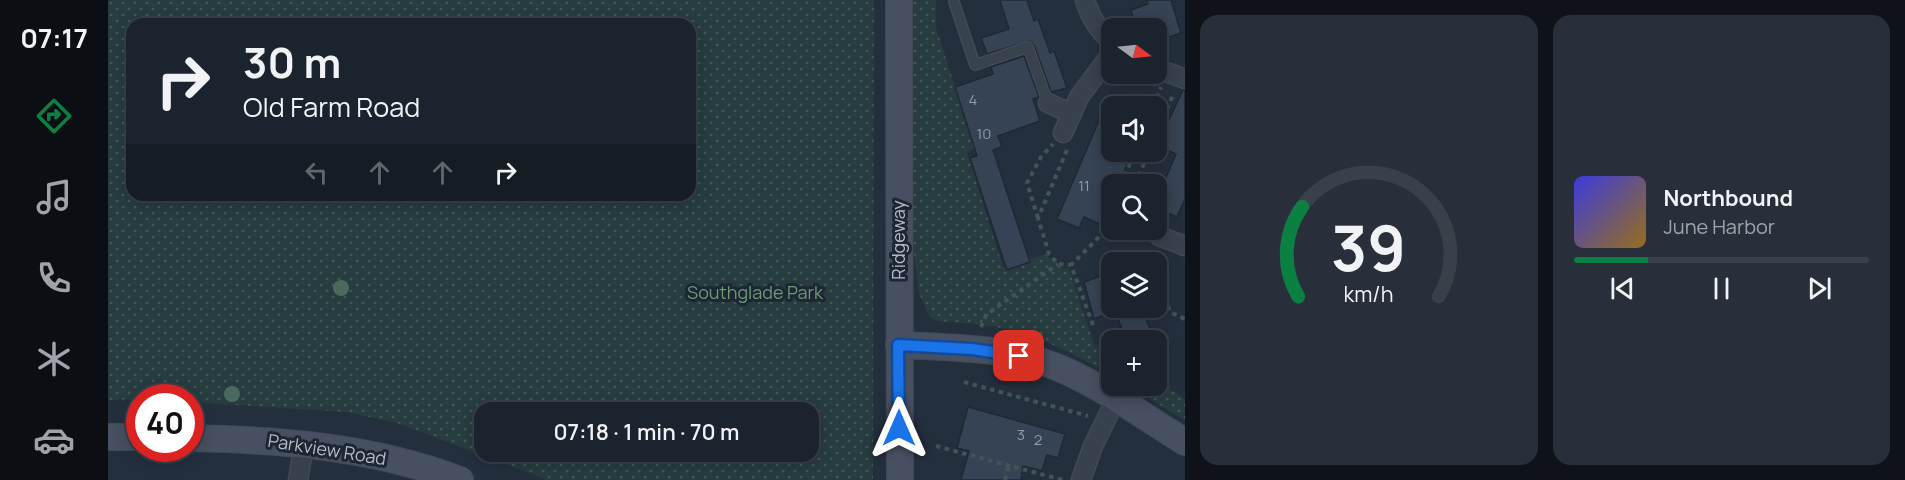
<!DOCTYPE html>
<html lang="en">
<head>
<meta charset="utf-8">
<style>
  :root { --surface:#1b232e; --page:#282f3a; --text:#f1f3f6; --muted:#a0a4aa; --line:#39404a; --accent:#0b8043 }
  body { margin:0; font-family:Manrope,sans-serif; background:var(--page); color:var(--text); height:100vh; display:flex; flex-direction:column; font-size:22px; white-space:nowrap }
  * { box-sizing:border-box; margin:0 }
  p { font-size:20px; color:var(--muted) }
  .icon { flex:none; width:33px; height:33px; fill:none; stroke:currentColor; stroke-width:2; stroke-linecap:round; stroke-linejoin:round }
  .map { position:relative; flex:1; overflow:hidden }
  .details { display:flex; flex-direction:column; gap:15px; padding:15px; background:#0f1319; width:720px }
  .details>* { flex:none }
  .banner { position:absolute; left:18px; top:18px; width:570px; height:183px; border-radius:18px; box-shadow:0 3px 15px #0003,0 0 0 2px var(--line); background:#1b232e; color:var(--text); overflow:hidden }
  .needle { width:39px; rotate:105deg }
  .controls { position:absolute; left:993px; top:18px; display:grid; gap:12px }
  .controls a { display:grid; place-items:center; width:66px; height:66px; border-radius:12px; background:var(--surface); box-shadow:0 3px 15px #0003,0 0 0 2px var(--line); font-size:30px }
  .speed { position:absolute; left:18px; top:384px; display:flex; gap:12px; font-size:30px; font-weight:700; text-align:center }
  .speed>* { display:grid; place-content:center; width:78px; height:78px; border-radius:50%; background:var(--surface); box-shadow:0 3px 15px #0003,0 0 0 2px var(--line); line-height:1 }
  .speed .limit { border:9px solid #d22; background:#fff; color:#111 }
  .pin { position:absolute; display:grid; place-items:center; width:51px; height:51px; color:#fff; margin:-26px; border-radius:12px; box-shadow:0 3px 9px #0006 }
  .me { position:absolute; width:66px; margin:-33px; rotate:0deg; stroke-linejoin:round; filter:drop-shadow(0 0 4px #0008) }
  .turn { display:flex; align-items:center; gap:21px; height:126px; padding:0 18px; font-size:27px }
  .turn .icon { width:78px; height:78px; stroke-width:2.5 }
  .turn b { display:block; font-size:42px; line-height:51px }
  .lanes { display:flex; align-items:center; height:57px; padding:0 18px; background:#0003; justify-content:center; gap:30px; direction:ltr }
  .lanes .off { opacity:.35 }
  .details .widget { flex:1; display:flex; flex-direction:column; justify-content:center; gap:9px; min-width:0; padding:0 21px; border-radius:18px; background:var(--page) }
  .details .dial { align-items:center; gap:0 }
  .dial svg { height:156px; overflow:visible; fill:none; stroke:var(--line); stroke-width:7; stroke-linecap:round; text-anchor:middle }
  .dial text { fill:var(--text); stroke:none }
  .song { display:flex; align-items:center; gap:18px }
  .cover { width:72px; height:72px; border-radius:9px; background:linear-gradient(135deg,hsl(240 70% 55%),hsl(40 70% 35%)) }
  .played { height:6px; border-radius:3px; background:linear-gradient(90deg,var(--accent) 25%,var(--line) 25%) }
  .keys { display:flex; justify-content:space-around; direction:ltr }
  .details .tiles { flex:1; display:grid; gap:15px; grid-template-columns:repeat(2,1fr) }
  .trip { position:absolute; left:366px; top:402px; width:345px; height:60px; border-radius:18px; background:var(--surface); box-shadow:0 3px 15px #0003,0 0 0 2px var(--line); font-weight:600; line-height:60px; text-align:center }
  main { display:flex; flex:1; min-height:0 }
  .tabs { display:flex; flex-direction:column; width:108px; justify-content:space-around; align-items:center; background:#0b0e12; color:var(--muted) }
  .tabs .icon { width:42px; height:42px }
  .tabs .active { color:var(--accent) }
  .tabs b { font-size:27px; color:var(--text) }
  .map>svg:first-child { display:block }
  .grass { fill:url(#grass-dots); fill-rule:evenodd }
  .building { fill:#364354; stroke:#1f2835; stroke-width:1.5 }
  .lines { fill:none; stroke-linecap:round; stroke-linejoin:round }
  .lane-casing { stroke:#414a57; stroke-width:12 }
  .street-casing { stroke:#414a57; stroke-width:21 }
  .secondary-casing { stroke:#414a57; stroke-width:28 }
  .path { stroke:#3f5557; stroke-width:4; stroke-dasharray:4.5 4.5; stroke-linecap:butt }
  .lane { stroke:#38414e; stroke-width:9 }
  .street { stroke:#38414e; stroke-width:18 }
  .secondary { stroke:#465061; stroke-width:26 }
  .tree { fill:#4b6a5d }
  .route-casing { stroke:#114b97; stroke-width:15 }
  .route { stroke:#1a73e8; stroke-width:10 }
  .labels { text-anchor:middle; stroke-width:6; stroke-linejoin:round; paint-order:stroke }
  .number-label { font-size:15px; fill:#929caa }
  .street-label { font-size:18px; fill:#b4bcc9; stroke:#1d2633 }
  .park-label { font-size:18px; fill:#6b9a76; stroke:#1d2633 }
</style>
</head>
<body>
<main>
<nav class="tabs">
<b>07:17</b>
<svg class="icon active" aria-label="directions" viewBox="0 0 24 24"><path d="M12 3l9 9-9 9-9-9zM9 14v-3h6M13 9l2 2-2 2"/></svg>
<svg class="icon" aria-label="music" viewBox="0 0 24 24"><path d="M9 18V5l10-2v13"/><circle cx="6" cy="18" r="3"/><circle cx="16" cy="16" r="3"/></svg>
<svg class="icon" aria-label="phone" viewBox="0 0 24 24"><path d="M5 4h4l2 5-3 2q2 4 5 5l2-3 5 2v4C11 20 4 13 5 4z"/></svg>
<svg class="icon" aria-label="climate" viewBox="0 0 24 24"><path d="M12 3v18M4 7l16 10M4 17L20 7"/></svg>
<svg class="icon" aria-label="car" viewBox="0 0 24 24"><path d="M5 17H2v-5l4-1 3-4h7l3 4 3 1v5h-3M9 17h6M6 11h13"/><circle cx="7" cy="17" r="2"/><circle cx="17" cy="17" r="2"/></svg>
</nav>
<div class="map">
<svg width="1077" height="480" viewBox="0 0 1077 480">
  <defs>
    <pattern id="grass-dots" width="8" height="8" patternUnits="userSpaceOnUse" patternTransform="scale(1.5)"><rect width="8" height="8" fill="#263c3f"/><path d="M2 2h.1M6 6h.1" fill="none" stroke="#435659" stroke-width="1.8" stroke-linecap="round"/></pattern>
  </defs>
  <rect width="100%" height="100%" fill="#242f3e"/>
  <!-- grass -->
  <path class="grass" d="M0,0H766L765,480H440L292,424L239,412L83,402L82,398L0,400ZM24,24H582V195H24ZM376,412H700V452H376Z
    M799,0H828V28L867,148L859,152L895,267L938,254C944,264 950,267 961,269L987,347L1003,342V375C970,356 936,338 898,329C876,324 852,323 830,321L822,318L811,293L806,252L798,103Z
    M1051,328L1063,390L1077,399V420L1020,386H1048V340H1009Z"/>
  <!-- building -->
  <path class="building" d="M892,0H919L926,21L930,19L942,53L946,51L959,88L943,92L926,45L922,41L879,54L873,38L901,29Z
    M1039,0H1063L1073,33L1052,40L1048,28H1028L1023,10L1040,4Z
    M916,56L931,97L925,99L932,121L890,136L894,147L885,150L922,262L899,270L862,158L869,156L847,87L885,74L883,67Z
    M1075,90H1077V199L1069,217L1048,208V185L1054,187L1068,154L1049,145Z
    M1003,92L1004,152H1012L1022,155L1012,184H1004V202L994,225L976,217L971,228L949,219Z
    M1004,272V312L986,319L976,282Z
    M1006,308H1034L1043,332L1018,340Z
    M860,407L957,434L950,458L939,455L934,471L915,466L913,480H853L861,451L849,448Z"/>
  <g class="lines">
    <defs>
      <path id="lane" d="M846,2L867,65L920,47L940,103
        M1032,230L1051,236"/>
      <path id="street" d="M977,0C982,17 990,30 1004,42
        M1048,68L1077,79
        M940,103L964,114
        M955,133L971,97L1004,53
        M1051,236L1077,246
        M190,480L196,444
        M973,480L985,446L1008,399"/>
      <path id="secondary" d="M791,0L792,480
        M791,345C847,348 906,347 958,371C1000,390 1038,418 1077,442
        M0,437H32
        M82,438C175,440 265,447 352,480"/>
    </defs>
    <!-- lane casing -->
    <use href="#lane" class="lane-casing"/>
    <!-- street casing -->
    <use href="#street" class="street-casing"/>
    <!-- secondary casing -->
    <use href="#secondary" class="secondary-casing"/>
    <!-- path -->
    <path class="path" d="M1045,106L1053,87
      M1048,134L1066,93
      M959,150L930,218L941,254L950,264L963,265
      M1013,184L1027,152
      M1027,184L1041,152
      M930,218L919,183L933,157L945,144
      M1045,262L1044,259L1053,256
      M1048,272L1062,312L1077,319
      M985,325L963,265L991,237L1004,207
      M873,327L878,315L950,264
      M856,382L980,416
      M828,446L955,480
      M897,480L901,466"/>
    <!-- lane -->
    <use href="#lane" class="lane"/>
    <!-- street -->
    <use href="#street" class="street"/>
    <!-- secondary -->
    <use href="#secondary" class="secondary"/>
  </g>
  <!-- trees -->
  <g class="tree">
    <circle cx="233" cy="288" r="8"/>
    <circle cx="124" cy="394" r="8"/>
  </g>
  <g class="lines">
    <defs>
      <path id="route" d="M791,428L790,345L864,349L911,356"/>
    </defs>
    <!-- route casing -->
    <use href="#route" class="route-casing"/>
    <!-- route -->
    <use href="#route" class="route"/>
  </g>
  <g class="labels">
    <!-- number labels -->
    <g class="number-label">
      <text x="865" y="105">4</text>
      <text x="876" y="139">10</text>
      <text x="976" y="191">11</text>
      <text x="913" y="440">3</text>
      <text x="930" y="445">2</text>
    </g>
    <!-- street labels -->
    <g class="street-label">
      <text transform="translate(791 240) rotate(-90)" y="6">Ridgeway</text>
      <text transform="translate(219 450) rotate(9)" y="6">Parkview Road</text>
    </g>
    <!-- park labels -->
    <g class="park-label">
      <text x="647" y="299">Southglade Park</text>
    </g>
  </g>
</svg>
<div class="controls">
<a><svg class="needle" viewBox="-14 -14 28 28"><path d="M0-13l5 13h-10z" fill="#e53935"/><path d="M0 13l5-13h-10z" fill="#a0a4aa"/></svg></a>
<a><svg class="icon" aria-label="sound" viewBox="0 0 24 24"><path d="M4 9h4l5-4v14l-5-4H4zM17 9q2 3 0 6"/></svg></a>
<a><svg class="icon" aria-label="search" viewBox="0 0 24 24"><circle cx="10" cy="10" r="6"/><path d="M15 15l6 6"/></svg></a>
<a><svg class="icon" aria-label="layers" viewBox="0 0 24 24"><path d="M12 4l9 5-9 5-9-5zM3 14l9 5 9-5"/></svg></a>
<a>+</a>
</div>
<div class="speed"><div class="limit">40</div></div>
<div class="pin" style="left:911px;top:356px;background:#d93025"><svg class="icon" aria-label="arrive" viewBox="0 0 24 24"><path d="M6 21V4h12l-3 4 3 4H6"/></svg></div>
<svg class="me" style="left:791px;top:428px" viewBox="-20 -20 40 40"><path d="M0-17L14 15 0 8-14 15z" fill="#1a73e8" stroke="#fff" stroke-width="4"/></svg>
<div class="trip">07:18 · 1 min · 70 m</div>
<div class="banner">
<div class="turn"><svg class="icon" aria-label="right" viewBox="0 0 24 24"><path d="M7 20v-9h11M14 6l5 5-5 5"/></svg><div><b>30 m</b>Old Farm Road</div></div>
<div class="lanes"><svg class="icon off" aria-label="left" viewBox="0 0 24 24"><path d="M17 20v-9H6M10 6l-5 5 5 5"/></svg><svg class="icon off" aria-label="ahead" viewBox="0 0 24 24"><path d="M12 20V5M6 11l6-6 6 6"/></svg><svg class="icon off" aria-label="ahead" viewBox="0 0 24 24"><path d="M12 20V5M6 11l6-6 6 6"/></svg><svg class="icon" aria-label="right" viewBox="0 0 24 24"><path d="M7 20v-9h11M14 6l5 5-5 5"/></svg></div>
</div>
</div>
<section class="details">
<div class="tiles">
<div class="widget dial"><svg viewBox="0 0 100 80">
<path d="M14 69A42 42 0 1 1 86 69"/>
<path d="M14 69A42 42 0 0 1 16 23" stroke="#0b8043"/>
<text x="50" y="56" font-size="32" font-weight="700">39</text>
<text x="50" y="72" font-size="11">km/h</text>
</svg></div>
<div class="widget">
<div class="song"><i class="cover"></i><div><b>Northbound</b><p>June Harbor</p></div></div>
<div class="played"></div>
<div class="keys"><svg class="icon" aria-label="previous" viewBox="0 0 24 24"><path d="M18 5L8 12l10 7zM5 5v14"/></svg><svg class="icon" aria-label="pause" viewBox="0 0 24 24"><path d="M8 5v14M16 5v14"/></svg><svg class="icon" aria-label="next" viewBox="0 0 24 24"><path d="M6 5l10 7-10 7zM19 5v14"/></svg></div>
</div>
</div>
</section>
</main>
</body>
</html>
